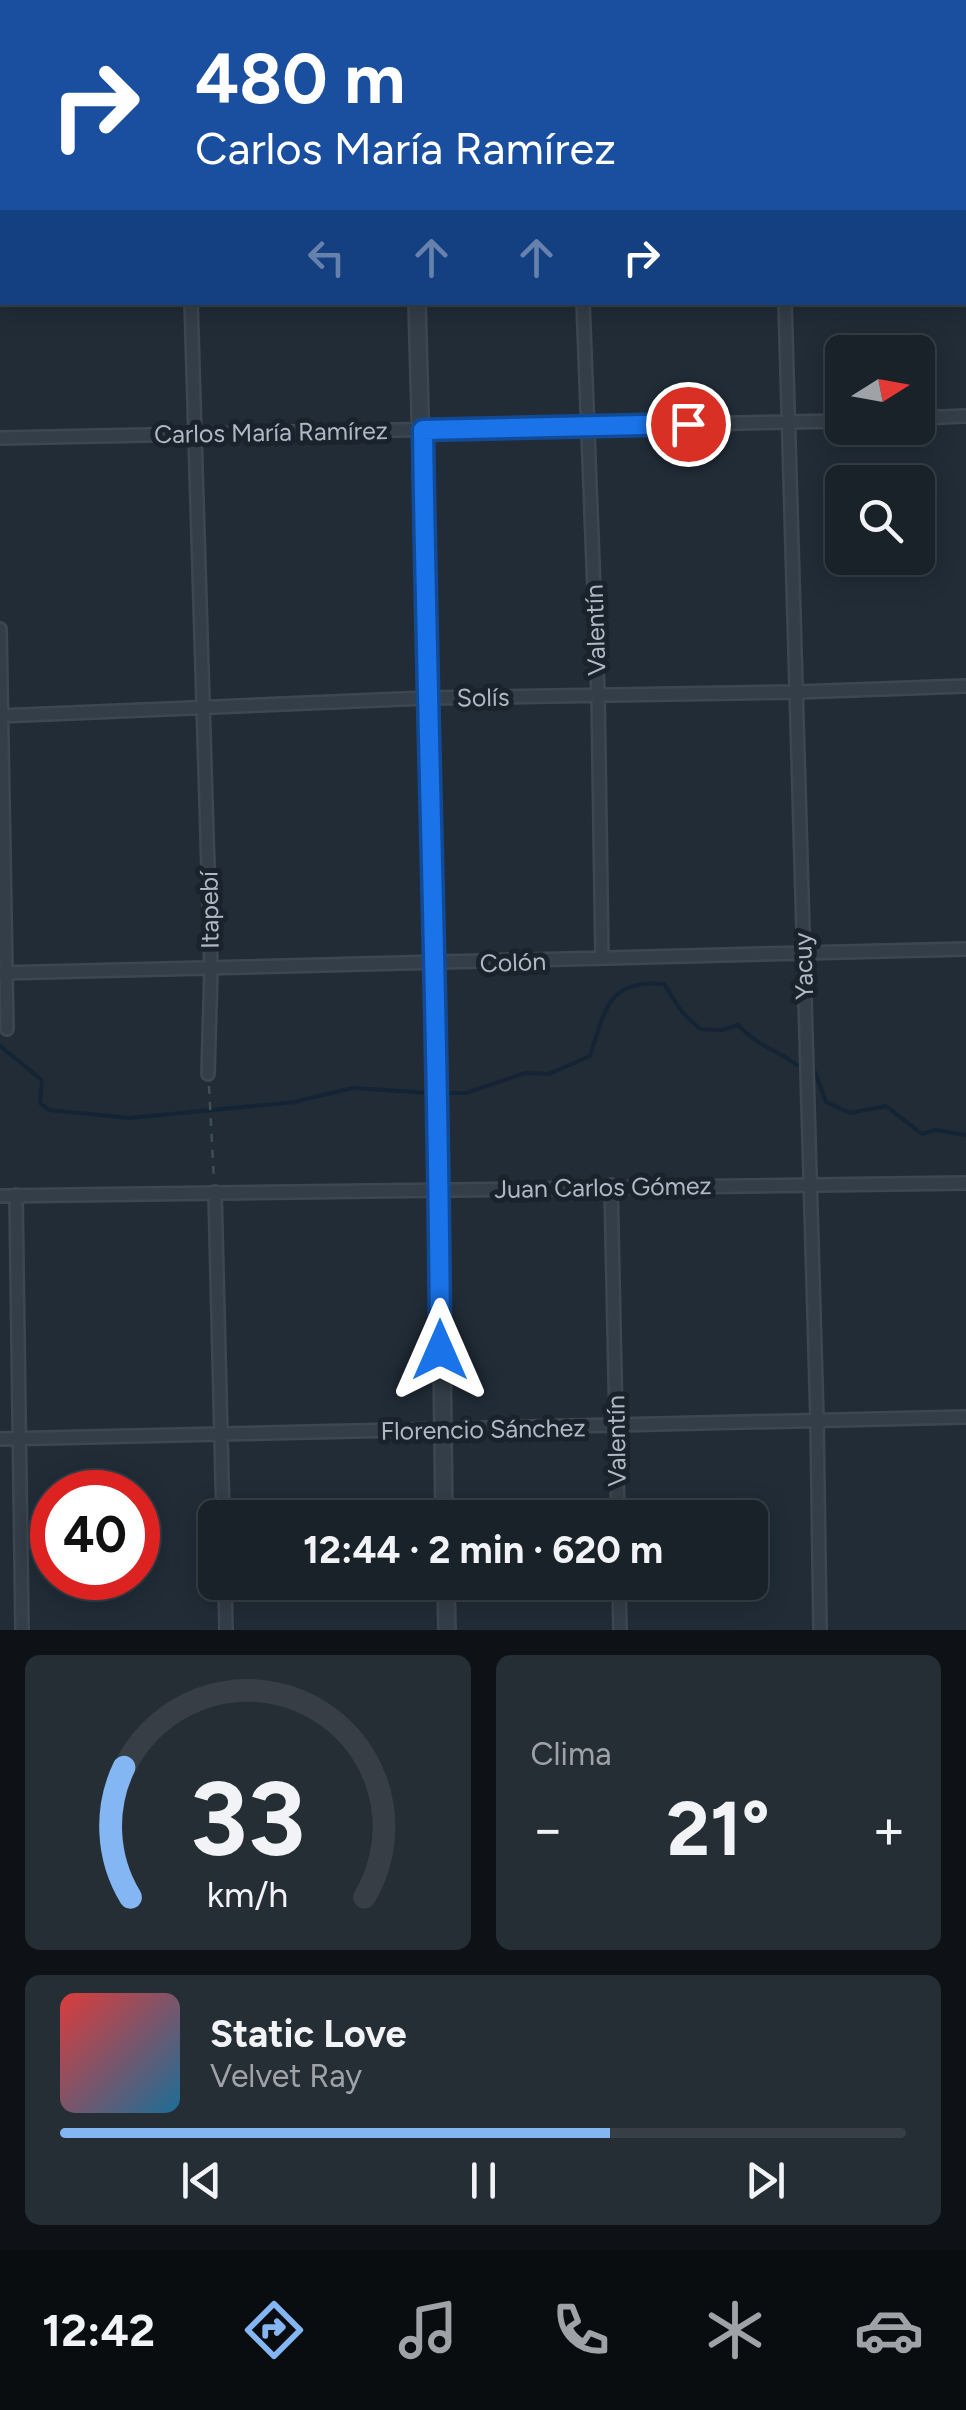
<!DOCTYPE html>
<html lang="es">
<head>
<meta charset="utf-8">
<style>
  :root { --surface:#192129; --page:#262e35; --text:#f1f3f6; --muted:#9fa3a8; --line:#373e46; --accent:#84b6f4 }
  body { margin:0; font-family:Figtree,sans-serif; background:var(--page); color:var(--text); height:100vh; display:flex; flex-direction:column; font-size:38px; white-space:nowrap }
  * { box-sizing:border-box; margin:0 }
  p { font-size:32px; color:var(--muted) }
  .icon { flex:none; width:55px; height:55px; fill:none; stroke:currentColor; stroke-width:2; stroke-linecap:round; stroke-linejoin:round }
  .map { position:relative; height:1630px; overflow:hidden }
  .panel { display:flex; flex-direction:column; gap:25px; padding:25px; background:#0e1217; flex:1 }
  .panel>* { flex:none }
  .guide { position:absolute; left:0px; top:0px; width:968px; height:305px; box-shadow:0 5px 25px #0003,0 0 0 2px var(--line); background:#1a4fa0; color:#fff; overflow:hidden }
  .needle { width:65px; rotate:79deg }
  .fabs { position:absolute; left:825px; top:335px; display:grid; gap:20px }
  .fabs a { display:grid; place-items:center; width:110px; height:110px; border-radius:15px; background:var(--surface); box-shadow:0 5px 25px #0003,0 0 0 2px var(--line); font-size:50px }
  .speed { position:absolute; left:30px; top:1470px; display:flex; gap:20px; font-size:50px; font-weight:700; text-align:center }
  .speed>* { display:grid; place-content:center; width:130px; height:130px; border-radius:50%; background:var(--surface); box-shadow:0 5px 25px #0003,0 0 0 2px var(--line); line-height:1 }
  .speed .limit { border:15px solid #d22; background:#fff; color:#111 }
  .pin { position:absolute; display:grid; place-items:center; width:85px; height:85px; color:#fff; margin:-42px; border:5px solid #fff; border-radius:50%; box-shadow:0 2px 10px #0007 }
  .me { position:absolute; width:110px; margin:-55px; rotate:0deg; stroke-linejoin:round; filter:drop-shadow(0 0 8px #0008) }
  .turn { display:flex; align-items:center; gap:35px; height:210px; padding:0 30px; font-size:45px }
  .turn .icon { width:130px; height:130px; stroke-width:2.5 }
  .turn b { display:block; font-size:70px; line-height:85px }
  .lanes { display:flex; align-items:center; height:95px; padding:0 30px; background:#0003; justify-content:center; gap:50px; direction:ltr }
  .lanes .off { opacity:.35 }
  .big { font-size:75px; font-weight:700; line-height:1.1 }
  .panel .widget { flex:1; display:flex; flex-direction:column; justify-content:center; gap:15px; min-width:0; padding:0 35px; border-radius:15px; background:var(--page) }
  .panel .dial { align-items:center; gap:0 }
  .dial svg { height:260px; overflow:visible; fill:none; stroke:var(--line); stroke-width:7; stroke-linecap:round; text-anchor:middle }
  .dial text { fill:var(--text); stroke:none }
  .song { display:flex; align-items:center; gap:30px }
  .cover { width:120px; height:120px; border-radius:15px; background:linear-gradient(135deg,hsl(0 70% 55%),hsl(200 70% 35%)) }
  .played { height:10px; border-radius:5px; background:linear-gradient(90deg,var(--accent) 65%,var(--line) 65%) }
  .keys { display:flex; justify-content:space-around; direction:ltr }
  .heat { display:flex; justify-content:space-between; align-items:center; font-size:55px; direction:ltr }
  .panel .tiles { flex:1; display:grid; gap:25px; grid-template-columns:1fr 1fr }
  .widget:last-child { grid-column:span 2 }
  .trip { position:absolute; left:198px; top:1500px; width:570px; height:100px; border-radius:15px; background:var(--surface); box-shadow:0 5px 25px #0003,0 0 0 2px var(--line); font-weight:700; line-height:100px; text-align:center }
  .tab-bar { display:flex; height:160px; justify-content:space-around; align-items:center; background:#0a0d10; color:var(--muted) }
  .tab-bar .icon { width:70px; height:70px }
  .tab-bar .on { color:var(--accent) }
  .tab-bar b { font-size:45px; color:var(--text) }
  .map>svg:first-child { display:block }
  .lines { fill:none; stroke-linecap:round; stroke-linejoin:round }
  .stream { stroke:#152434; stroke-width:4 }
  .minor-casing { stroke:#3e4751; stroke-width:16 }
  .tertiary-casing { stroke:#3e4751; stroke-width:20 }
  .path { stroke:#3c5050; stroke-width:2.5; stroke-dasharray:8 8; stroke-linecap:butt }
  .minor { stroke:#343e48; stroke-width:11 }
  .tertiary { stroke:#343e48; stroke-width:15 }
  .route-casing { stroke:#114b97; stroke-width:25 }
  .route { stroke:#1a73e8; stroke-width:18 }
  .labels { text-anchor:middle; stroke-width:10; stroke-linejoin:round; paint-order:stroke }
  .street-label { font-size:25px; fill:#afb8c4; stroke:#1a232c }
</style>
</head>
<body>
<div class="map">
<svg width="966" height="1630" viewBox="0 0 966 1630">
  <rect width="100%" height="100%" fill="#212c37"/>
  <g class="lines">
    <!-- stream -->
    <path class="stream" d="M0,1046L42,1080L40,1103L49,1110L130,1118L294,1102L352,1088L431,1093
      M815,1072L826,1102L850,1113L886,1106L922,1134L935,1130L966,1135
      M441,1093H466L525,1073L549,1074L590,1056C605,1011 607,979 664,984L682,1012L700,1029L722,1030L738,1025C758,1046 774,1049 797,1065"/>
    <defs>
      <path id="minor" d="M574,0V2
        M778,0V2
        M965,14H966
        M0,41H2
        M965,213H966
        M0,237H2
        M191,302L211,969L208,1074
        M583,302L598,694L602,958
        M785,302L817,1419L820,1630
        M918,418L966,416
        M0,438L842,421
        M0,629L7,1029
        M0,716L427,698L797,692L966,686
        M0,973L966,949
        M611,1185L618,1518
        M215,1192L223,1518
        M16,1195L22,1630
        M0,1196L966,1183
        M0,1439L966,1417
        M225,1582L226,1630
        M619,1582L620,1630"/>
      <path id="tertiary" d="M414,2V0
        M417,302L439,1114L444,1518
        M446,1582L447,1630"/>
    </defs>
    <!-- minor casing -->
    <use href="#minor" class="minor-casing"/>
    <!-- tertiary casing -->
    <use href="#tertiary" class="tertiary-casing"/>
    <!-- path -->
    <path class="path" d="M209,1086L214,1182"/>
    <!-- minor -->
    <use href="#minor" class="minor"/>
    <!-- tertiary -->
    <use href="#tertiary" class="tertiary"/>
  </g>
  <g class="lines">
    <defs>
      <path id="route" d="M440,1350C439,1043 427,737 423,430L688,424"/>
    </defs>
    <!-- route casing -->
    <use href="#route" class="route-casing"/>
    <!-- route -->
    <use href="#route" class="route"/>
  </g>
  <g class="labels">
    <!-- street labels -->
    <g class="street-label">
      <text transform="translate(271 432) rotate(-1)" y="9">Carlos María Ramírez</text>
      <text transform="translate(595 630) rotate(-92)" y="9">Valentín</text>
      <text transform="translate(483 697) rotate(-1)" y="9">Solís</text>
      <text transform="translate(209 910) rotate(-91)" y="9">Itapebí</text>
      <text transform="translate(513 962) rotate(-2)" y="9">Colón</text>
      <text transform="translate(803 966) rotate(-92)" y="9">Yacuy</text>
      <text transform="translate(603 1187) rotate(-1)" y="9">Juan Carlos Gómez</text>
      <text transform="translate(483 1429) rotate(-1)" y="9">Florencio Sánchez</text>
      <text transform="translate(616 1441) rotate(-91)" y="9">Valentín</text>
    </g>
  </g>
</svg>
<div class="fabs">
<a><svg class="needle" viewBox="-14 -14 28 28"><path d="M0-13l5 13h-10z" fill="#e53935"/><path d="M0 13l5-13h-10z" fill="#9fa3a8"/></svg></a>
<a><svg class="icon" aria-label="search" viewBox="0 0 24 24"><circle cx="10" cy="10" r="6"/><path d="M15 15l6 6"/></svg></a>
</div>
<div class="speed"><div class="limit">40</div></div>
<div class="pin" style="left:688px;top:424px;background:#d93025"><svg class="icon" aria-label="arrive" viewBox="0 0 24 24"><path d="M6 21V4h12l-3 4 3 4H6"/></svg></div>
<svg class="me" style="left:440px;top:1350px" viewBox="-20 -20 40 40"><path d="M0-17L14 15 0 8-14 15z" fill="#1a73e8" stroke="#fff" stroke-width="4"/></svg>
<div class="trip">12:44 · 2 min · 620 m</div>
<div class="guide">
<div class="turn"><svg class="icon" aria-label="right" viewBox="0 0 24 24"><path d="M7 20v-9h11M14 6l5 5-5 5"/></svg><div><b>480 m</b>Carlos María Ramírez</div></div>
<div class="lanes"><svg class="icon off" aria-label="left" viewBox="0 0 24 24"><path d="M17 20v-9H6M10 6l-5 5 5 5"/></svg><svg class="icon off" aria-label="ahead" viewBox="0 0 24 24"><path d="M12 20V5M6 11l6-6 6 6"/></svg><svg class="icon off" aria-label="ahead" viewBox="0 0 24 24"><path d="M12 20V5M6 11l6-6 6 6"/></svg><svg class="icon" aria-label="right" viewBox="0 0 24 24"><path d="M7 20v-9h11M14 6l5 5-5 5"/></svg></div>
</div>
</div>
<section class="panel">
<div class="tiles">
<div class="widget dial"><svg viewBox="0 0 100 80">
<path d="M14 69A42 42 0 1 1 86 69"/>
<path d="M14 69A42 42 0 0 1 12 29" stroke="#84b6f4"/>
<text x="50" y="56" font-size="32" font-weight="700">33</text>
<text x="50" y="72" font-size="11">km/h</text>
</svg></div>
<div class="widget"><p>Clima</p>
<div class="heat"><a>−</a><b class="big">21°</b><a>+</a></div>
</div>
<div class="widget">
<div class="song"><i class="cover"></i><div><b>Static Love</b><p>Velvet Ray</p></div></div>
<div class="played"></div>
<div class="keys"><svg class="icon" aria-label="previous" viewBox="0 0 24 24"><path d="M18 5L8 12l10 7zM5 5v14"/></svg><svg class="icon" aria-label="pause" viewBox="0 0 24 24"><path d="M8 5v14M16 5v14"/></svg><svg class="icon" aria-label="next" viewBox="0 0 24 24"><path d="M6 5l10 7-10 7zM19 5v14"/></svg></div>
</div>
</div>
</section>
<nav class="tab-bar">
<b>12:42</b>
<svg class="icon on" aria-label="directions" viewBox="0 0 24 24"><path d="M12 3l9 9-9 9-9-9zM9 14v-3h6M13 9l2 2-2 2"/></svg>
<svg class="icon" aria-label="music" viewBox="0 0 24 24"><path d="M9 18V5l10-2v13"/><circle cx="6" cy="18" r="3"/><circle cx="16" cy="16" r="3"/></svg>
<svg class="icon" aria-label="phone" viewBox="0 0 24 24"><path d="M5 4h4l2 5-3 2q2 4 5 5l2-3 5 2v4C11 20 4 13 5 4z"/></svg>
<svg class="icon" aria-label="climate" viewBox="0 0 24 24"><path d="M12 3v18M4 7l16 10M4 17L20 7"/></svg>
<svg class="icon" aria-label="car" viewBox="0 0 24 24"><path d="M5 17H2v-5l4-1 3-4h7l3 4 3 1v5h-3M9 17h6M6 11h13"/><circle cx="7" cy="17" r="2"/><circle cx="17" cy="17" r="2"/></svg>
</nav>
</body>
</html>
